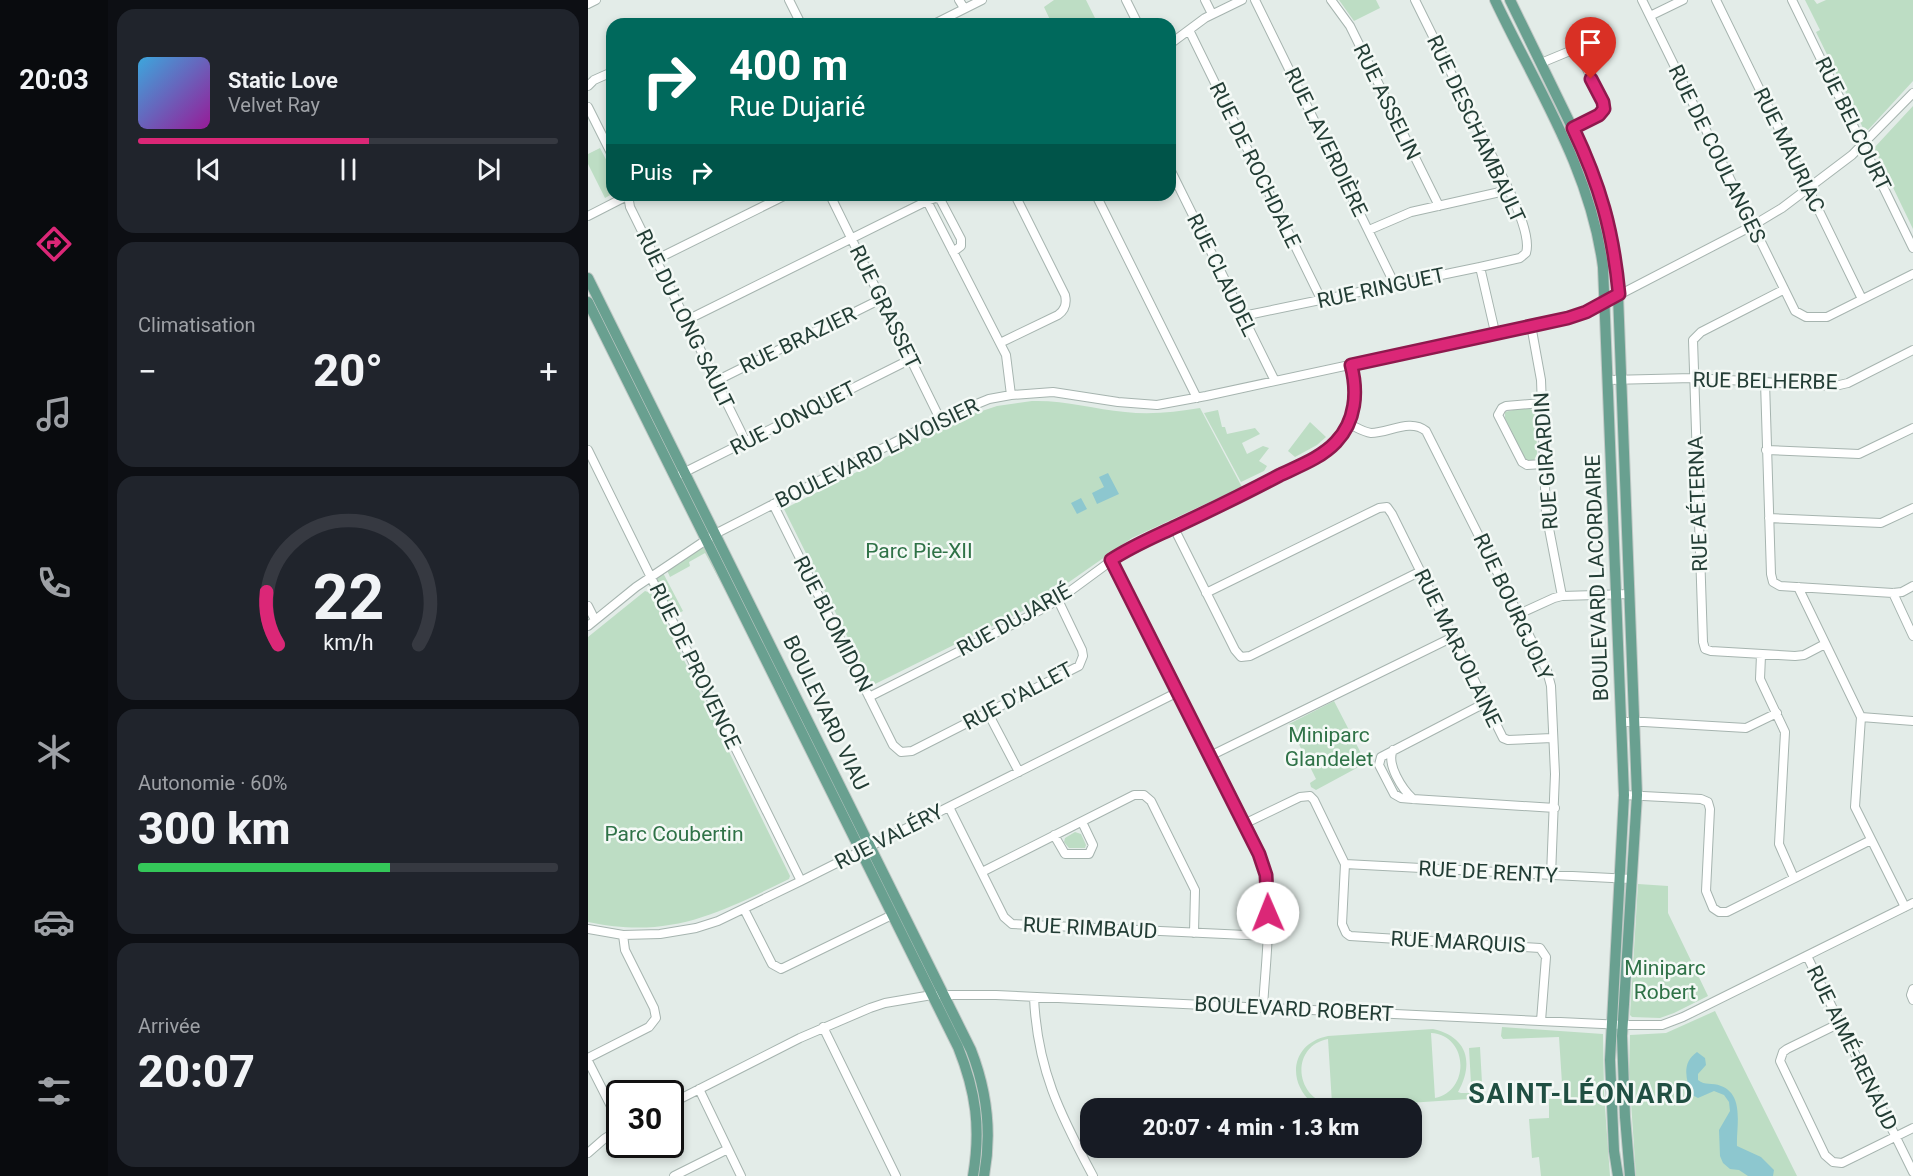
<!DOCTYPE html>
<html lang="fr">
<head>
<meta charset="utf-8">
<style>
  :root { --surface:#171b24; --page:#20242c; --text:#f1f3f6; --muted:#9ea1a6; --line:#363941; --accent:#db2777 }
  body { margin:0; font-family:Roboto,sans-serif; background:var(--page); color:var(--text); height:100vh; display:flex; flex-direction:column; font-size:22px; white-space:nowrap }
  * { box-sizing:border-box; margin:0 }
  p { font-size:20px; color:var(--muted) }
  .icon { flex:none; width:33px; height:33px; fill:none; stroke:currentColor; stroke-width:2; stroke-linecap:round; stroke-linejoin:round }
  .map { position:relative; flex:1; overflow:hidden }
  .panel { display:flex; flex-direction:column; gap:9px; padding:9px; background:#0d0f14; width:480px }
  .panel>* { flex:none }
  .banner { position:absolute; left:18px; top:18px; width:570px; height:183px; border-radius:18px; box-shadow:0 3px 9px #0003; background:#00695c; color:#fff; overflow:hidden }
  .speed { position:absolute; left:18px; top:1080px; display:flex; gap:12px; font-size:30px; font-weight:700; text-align:center }
  .speed>* { display:grid; place-content:center; width:78px; height:78px; border-radius:50%; background:var(--surface); box-shadow:0 3px 9px #0003; line-height:1 }
  .speed .limit { border:3px solid #111; border-radius:9px; background:#fff; color:#111 }
  .pin { position:absolute; display:grid; place-items:center; width:51px; height:51px; color:#fff; margin:-62px -26px; border-radius:50% 50% 50% 0; rotate:-45deg; box-shadow:0 0 6px #0007 }
  .pin .icon { rotate:45deg }
  .me { position:absolute; width:66px; margin:-33px; rotate:359deg; stroke-linejoin:round; filter:drop-shadow(0 0 4px #0008) }
  .turn { display:flex; align-items:center; gap:21px; height:126px; padding:0 24px; font-size:27px }
  .turn .icon { width:78px; height:78px; stroke-width:2.5 }
  .turn b { display:block; font-size:42px; line-height:51px }
  .then { display:flex; align-items:center; height:57px; padding:0 24px; background:#0003; gap:12px; font-size:22px }
  .big { font-size:45px; font-weight:800; line-height:1.1 }
  .panel .widget { flex:1; display:flex; flex-direction:column; justify-content:center; gap:9px; min-width:0; padding:0 21px; border-radius:18px; background:var(--page) }
  .panel .dial { align-items:center; gap:0 }
  .dial svg { height:156px; overflow:visible; fill:none; stroke:var(--line); stroke-width:7; stroke-linecap:round; text-anchor:middle }
  .dial text { fill:var(--text); stroke:none }
  .song { display:flex; align-items:center; gap:18px }
  .cover { width:72px; height:72px; border-radius:9px; background:linear-gradient(135deg,hsl(200 70% 55%),hsl(300 70% 35%)) }
  .played { height:6px; border-radius:3px; background:linear-gradient(90deg,var(--accent) 55%,var(--line) 55%) }
  .keys { display:flex; justify-content:space-around; direction:ltr }
  .heat { display:flex; justify-content:space-between; align-items:center; font-size:33px; direction:ltr }
  .charge { height:9px; border-radius:4px; background:linear-gradient(90deg,#34c759 60%,var(--line) 0) }
  .trip { position:absolute; left:492px; top:1098px; width:342px; height:60px; border-radius:18px; background:var(--surface); box-shadow:0 3px 9px #0003; font-weight:800; line-height:60px; text-align:center }
  main { display:flex; flex:1; min-height:0 }
  .dock { display:flex; flex-direction:column; width:108px; justify-content:space-around; align-items:center; background:#090b0e; color:var(--muted) }
  .dock .icon { width:42px; height:42px }
  .dock .selected { color:var(--accent) }
  .dock b { font-size:27px; color:var(--text) }
  .map>svg:first-child { display:block }
  .green { fill:#bdddc4; fill-rule:evenodd }
  .water { fill:#8dc7cf }
  .lines { fill:none; stroke-linecap:round; stroke-linejoin:round }
  .minor-casing { stroke:#a6b4af; stroke-width:10 }
  .major-casing { stroke:#c1c9c6; stroke-width:12 }
  .minor { stroke:#fff; stroke-width:8 }
  .major { stroke:#69a090; stroke-width:10 }
  .route-casing { stroke:#8e194d; stroke-width:15 }
  .route { stroke:#db2777; stroke-width:10 }
  .labels { text-anchor:middle; stroke-width:5; stroke-linejoin:round; paint-order:stroke }
  .street-label { font-size:21px; fill:#233d35; stroke:#f4f9f6 }
  .park-label { font-size:21px; fill:#2f7247; stroke:#f4f9f6 }
  .district-label { font-size:27px; font-weight:bold; letter-spacing:1.5px; fill:#204f42; stroke:#f4f9f6 }
</style>
</head>
<body>
<main>
<nav class="dock">
<b>20:03</b>
<svg class="icon selected" aria-label="directions" viewBox="0 0 24 24"><path d="M12 3l9 9-9 9-9-9zM9 14v-3h6M13 9l2 2-2 2"/></svg>
<svg class="icon" aria-label="music" viewBox="0 0 24 24"><path d="M9 18V5l10-2v13"/><circle cx="6" cy="18" r="3"/><circle cx="16" cy="16" r="3"/></svg>
<svg class="icon" aria-label="phone" viewBox="0 0 24 24"><path d="M5 4h4l2 5-3 2q2 4 5 5l2-3 5 2v4C11 20 4 13 5 4z"/></svg>
<svg class="icon" aria-label="climate" viewBox="0 0 24 24"><path d="M12 3v18M4 7l16 10M4 17L20 7"/></svg>
<svg class="icon" aria-label="car" viewBox="0 0 24 24"><path d="M5 17H2v-5l4-1 3-4h7l3 4 3 1v5h-3M9 17h6M6 11h13"/><circle cx="7" cy="17" r="2"/><circle cx="17" cy="17" r="2"/></svg>
<svg class="icon" aria-label="filters" viewBox="0 0 24 24"><path d="M4 7h16M4 17h16"/><circle cx="9" cy="7" r="2"/><circle cx="15" cy="17" r="2"/></svg>
</nav>
<section class="panel">
<div class="widget">
<div class="song"><i class="cover"></i><div><b>Static Love</b><p>Velvet Ray</p></div></div>
<div class="played"></div>
<div class="keys"><svg class="icon" aria-label="previous" viewBox="0 0 24 24"><path d="M18 5L8 12l10 7zM5 5v14"/></svg><svg class="icon" aria-label="pause" viewBox="0 0 24 24"><path d="M8 5v14M16 5v14"/></svg><svg class="icon" aria-label="next" viewBox="0 0 24 24"><path d="M6 5l10 7-10 7zM19 5v14"/></svg></div>
</div>
<div class="widget"><p>Climatisation</p>
<div class="heat"><a>−</a><b class="big">20°</b><a>+</a></div>
</div>
<div class="widget dial"><svg viewBox="0 0 100 80">
<path d="M14 69A42 42 0 1 1 86 69"/>
<path d="M14 69A42 42 0 0 1 8 42" stroke="#db2777"/>
<text x="50" y="56" font-size="32" font-weight="700">22</text>
<text x="50" y="72" font-size="11">km/h</text>
</svg></div>
<div class="widget"><p>Autonomie · 60%</p><b class="big">300 km</b><div class="charge"></div></div>
<div class="widget"><p>Arrivée</p><b class="big">20:07</b></div>
</section>
<div class="map">
<svg width="1325" height="1176" viewBox="0 0 1325 1176">
  <rect width="100%" height="100%" fill="#e3ece8"/>
  <!-- green -->
  <path class="green" d="M466,0H498L510,24H464L456,7Z
    M751,0H788L792,8L766,21Z
    M1217,0H1226L1229,4L1238,0H1325V81L1280,130L1275,128L1228,32L1232,30Z
    M1325,106V229L1286,148Z
    M12,148L24,171V194L17,198L0,164V154Z
    M444,401C476,400 506,409 537,412C563,415 587,412 612,408L654,487L544,538L451,603L285,685L279,676L196,509L379,416L409,406Z
    M933,408H941L948,413L949,455L946,460H939L936,457L917,418V412Z
    M630,410L634,427H637L639,434L667,428L672,434L654,443L659,454L675,446L681,448L671,461L679,466L676,471L653,482L616,413Z
    M722,422L738,437L729,445L707,457L700,451Z
    M118,540L138,592L117,553L101,562L102,566L82,577L77,566Z
    M73,569L95,611L83,617L63,577Z
    M57,591L63,593L202,876L201,879C129,914 82,939 0,922V637Z
    M746,701L778,763L728,790L723,787L722,783L728,779L701,724Z
    M487,832L493,834L498,845L497,848H481L476,842L477,838Z
    M1050,884L1080,886V913L1120,996L1086,1013L1072,1018L1044,1017L1042,1015Z
    M1127,1011L1209,1176H1048L1041,1073L1042,1035L1078,1033Z
    M914,1027L1015,1034L1016,1093L1022,1176H953L951,1157L944,1158L941,1119L961,1118V1099H975L971,1037L915,1039L913,1036Z
    M845,1029C880,1037 886,1063 870,1092L873,1093H895L896,1098L745,1108L724,1107V1103C698,1080 704,1043 740,1036ZM843,1033C880,1035 883,1090 847,1098ZM740,1039L744,1104V1105C706,1099 702,1046 740,1039Z
    M892,1047L894,1083L883,1084L881,1048Z"/>
  <!-- water -->
  <path class="water" d="M520,473L531,494L509,504L504,493L516,487L511,477Z
    M493,498L499,509L489,514L483,503Z
    M1109,1052L1117,1058L1118,1065L1110,1074V1080C1117,1086 1124,1082 1133,1086C1157,1095 1148,1127 1149,1146L1173,1157L1186,1170L1185,1176H1160L1151,1170L1142,1169L1135,1163L1132,1156L1131,1130L1142,1111L1141,1102L1136,1095L1126,1091L1110,1098L1104,1095C1098,1080 1093,1063 1109,1052Z"/>
  <g class="lines">
    <defs>
      <path id="minor" d="M201,0L213,24
        M371,0L376,8
        M538,0L550,24
        M617,0L624,14
        M667,0L807,285
        M743,0L762,26L851,206
        M1054,0L1207,311L1218,317H1239L1325,274
        M1128,0L1274,299
        M1204,0L1325,248
        M0,4L8,0
        M1062,16L1095,0
        M346,24L394,0
        M601,30L734,301
        M582,44L617,18L654,0
        M953,63L982,51H987L992,55L1017,106L1015,112L985,128
        M0,86L6,80L24,72
        M0,107L24,155
        M582,169L687,381
        M40,195L42,207L158,442
        M242,195L352,419
        M508,195L609,398
        M339,201L347,198L352,199L373,239V246L365,252
        M0,216L41,195
        M781,230L823,212L921,190
        M67,260L198,195
        M892,267L907,332
        M1195,290L1113,332L1105,340L1115,642L1117,649L1123,651L1207,656L1216,655L1237,644
        M655,316L892,267L932,258L938,253C943,237 928,205 921,190L827,0
        M97,321L339,201L418,355L423,395
        M943,325L953,380L958,513L974,596
        M412,343L470,315C477,310 479,304 477,295L427,195
        M1021,380L1105,378L1247,386L1260,383L1325,350
        M128,381L293,299
        M1177,382L1183,574L1185,582L1192,586L1305,593L1314,592L1325,586
        M954,403L918,406L914,408L910,415L934,462L939,465L955,464
        M761,424C768,427 775,432 783,433C801,433 822,418 838,431L959,671L963,686L967,774L963,875
        M0,450L213,881
        M1178,450L1271,454L1325,428
        M93,474L323,359
        M185,504L305,745L313,752L324,751L491,666L495,656L494,650L470,600
        M1181,518L1293,523L1325,508
        M586,528L647,650L653,657L662,656L833,571
        M523,560L675,865C686,903 677,966 675,1008
        M1210,587L1273,717L1267,807L1317,907
        M618,593L791,508L799,507L804,514L915,738L920,740L964,738
        M1305,593L1325,636
        M0,606L7,620
        M931,614L966,598L974,596L1042,594
        M0,626L48,587L127,534L352,419L401,399L423,395L465,392L530,402L569,405L618,396L979,318L998,312L1164,226L1194,208L1264,155L1325,93
        M1173,655L1172,679L1197,732L1191,844L1206,878
        M281,697L445,614L470,600L542,547L586,528L734,454C764,432 772,400 763,365
        M897,703L793,757L791,765L806,794L813,798L825,799L967,808
        M400,713L431,772
        M1273,717L1325,721
        M1034,722H1056L1158,728L1189,713
        M805,750C798,764 814,789 825,799
        M622,756L865,637
        M1036,795L1113,799L1120,802L1122,809L1118,891L1125,908L1131,912H1139L1283,840
        M361,807L416,917L424,924L679,936
        M656,824L712,797L722,796L726,800L757,864L754,924L758,933L762,936L952,948L958,957L953,1021
        M466,835L477,854H501L505,845L494,822
        M757,864L1043,879
        M394,872L546,795H556L563,801L607,890L606,933
        M156,909L184,964L193,969L304,915
        M0,929L35,935L72,934L108,928L130,921L213,881L590,692
        M1219,956L1325,1172
        M1325,989L1323,995L1325,1000
        M446,997C449,1069 472,1114 505,1176
        M1252,1023L1199,1049L1195,1052L1192,1061L1237,1155L1245,1162L1254,1163L1325,1128
        M235,1027L308,1176
        M0,1058L61,1027L68,1018L66,1008L37,950L35,935
        M0,1061L32,1124
        M111,1089L153,1176
        M82,1104L212,1038L282,1008L297,1003L344,995H408L1035,1025H1074L1095,1017L1325,903
        M0,1153L16,1139L32,1129
        M86,1176L140,1149"/>
      <path id="major" d="M907,0C949,89 1002,168 1015,267L1036,795L1022,1060L1026,1151L1030,1176
        M922,0L999,158L1019,215L1029,268L1049,795L1034,1036L1037,1117L1042,1176
        M0,278L383,1050C399,1091 404,1133 396,1176
        M0,302L370,1047C388,1092 393,1128 385,1176"/>
    </defs>
    <!-- minor casing -->
    <use href="#minor" class="minor-casing"/>
    <!-- major casing -->
    <use href="#major" class="major-casing"/>
    <!-- minor -->
    <use href="#minor" class="minor"/>
    <!-- major -->
    <use href="#major" class="major"/>
  </g>
  <g class="lines">
    <defs>
      <path id="route" d="M680,913L678,875L671,854L523,560C544,546 566,537 589,526C623,510 658,493 692,475C711,466 733,458 748,442C768,421 770,392 763,365L980,318L998,312L1031,294C1025,230 1012,185 985,128L1011,115L1016,109L1015,102L1003,79"/>
    </defs>
    <!-- route casing -->
    <use href="#route" class="route-casing"/>
    <!-- route -->
    <use href="#route" class="route"/>
  </g>
  <g class="labels">
    <!-- street labels -->
    <g class="street-label">
      <text transform="translate(799 102) rotate(64)" y="7">RUE ASSELIN</text>
      <text transform="translate(1265 124) rotate(64)" y="7">RUE BELCOURT</text>
      <text transform="translate(888 129) rotate(65)" y="7">RUE DESCHAMBAULT</text>
      <text transform="translate(738 142) rotate(64)" y="7">RUE LAVERDIÈRE</text>
      <text transform="translate(1201 150) rotate(64)" y="7">RUE MAURIAC</text>
      <text transform="translate(1129 154) rotate(64)" y="7">RUE DE COULANGES</text>
      <text transform="translate(667 165) rotate(64)" y="7">RUE DE ROCHDALE</text>
      <text transform="translate(634 275) rotate(64)" y="7">RUE CLAUDEL</text>
      <text transform="translate(793 288) rotate(-12)" y="7">RUE RINGUET</text>
      <text transform="translate(297 307) rotate(64)" y="7">RUE GRASSET</text>
      <text transform="translate(97 319) rotate(64)" y="7">RUE DU LONG SAULT</text>
      <text transform="translate(210 340) rotate(-26)" y="7">RUE BRAZIER</text>
      <text transform="translate(1177 381) rotate(1)" y="7">RUE BELHERBE</text>
      <text transform="translate(205 418) rotate(-27)" y="7">RUE JONQUET</text>
      <text transform="translate(289 453) rotate(-26)" y="7">BOULEVARD LAVOISIER</text>
      <text transform="translate(958 461) rotate(-94)" y="7">RUE GIRARDIN</text>
      <text transform="translate(1110 504) rotate(-92)" y="7">RUE AÉTERNA</text>
      <text transform="translate(1009 578) rotate(-92)" y="7">BOULEVARD LACORDAIRE</text>
      <text transform="translate(925 607) rotate(65)" y="7">RUE BOURGJOLY</text>
      <text transform="translate(426 620) rotate(-29)" y="7">RUE DUJARIÉ</text>
      <text transform="translate(245 624) rotate(63)" y="7">RUE BLOMIDON</text>
      <text transform="translate(870 648) rotate(64)" y="7">RUE MARJOLAINE</text>
      <text transform="translate(107 666) rotate(64)" y="7">RUE DE PROVENCE</text>
      <text transform="translate(430 696) rotate(-28)" y="7">RUE D'ALLET</text>
      <text transform="translate(238 713) rotate(64)" y="7">BOULEVARD VIAU</text>
      <text transform="translate(301 837) rotate(-27)" y="7">RUE VALÉRY</text>
      <text transform="translate(900 872) rotate(3)" y="7">RUE DE RENTY</text>
      <text transform="translate(502 928) rotate(3)" y="7">RUE RIMBAUD</text>
      <text transform="translate(870 942) rotate(3)" y="7">RUE MARQUIS</text>
      <text transform="translate(706 1009) rotate(3)" y="7">BOULEVARD ROBERT</text>
      <text transform="translate(1264 1048) rotate(64)" y="7">RUE AIMÉ-RENAUD</text>
    </g>
    <!-- park labels -->
    <g class="park-label">
      <text x="331" y="558">Parc Pie-XII</text>
      <text x="741" y="742">Miniparc<tspan x="741" dy="24">Glandelet</tspan></text>
      <text x="86" y="841">Parc Coubertin</text>
      <text x="1077" y="975">Miniparc<tspan x="1077" dy="24">Robert</tspan></text>
    </g>
    <!-- district labels -->
    <g class="district-label">
      <text x="993" y="1103">SAINT-LÉONARD</text>
    </g>
  </g>
</svg>
<div class="speed"><div class="limit">30</div></div>
<div class="pin" style="left:1003px;top:79px;background:#d93025"><svg class="icon" aria-label="arrive" viewBox="0 0 24 24"><path d="M6 21V4h12l-3 4 3 4H6"/></svg></div>
<svg class="me" style="left:680px;top:913px" viewBox="-20 -20 40 40"><circle r="19" fill="#fff"/><path d="M0-13L10 11 0 6-10 11z" fill="#db2777"/></svg>
<div class="trip">20:07 · 4 min · 1.3 km</div>
<div class="banner">
<div class="turn"><svg class="icon" aria-label="right" viewBox="0 0 24 24"><path d="M7 20v-9h11M14 6l5 5-5 5"/></svg><div><b>400 m</b>Rue Dujarié</div></div>
<div class="then">Puis<svg class="icon" aria-label="right" viewBox="0 0 24 24"><path d="M7 20v-9h11M14 6l5 5-5 5"/></svg></div>
</div>
</div>
</main>
</body>
</html>
